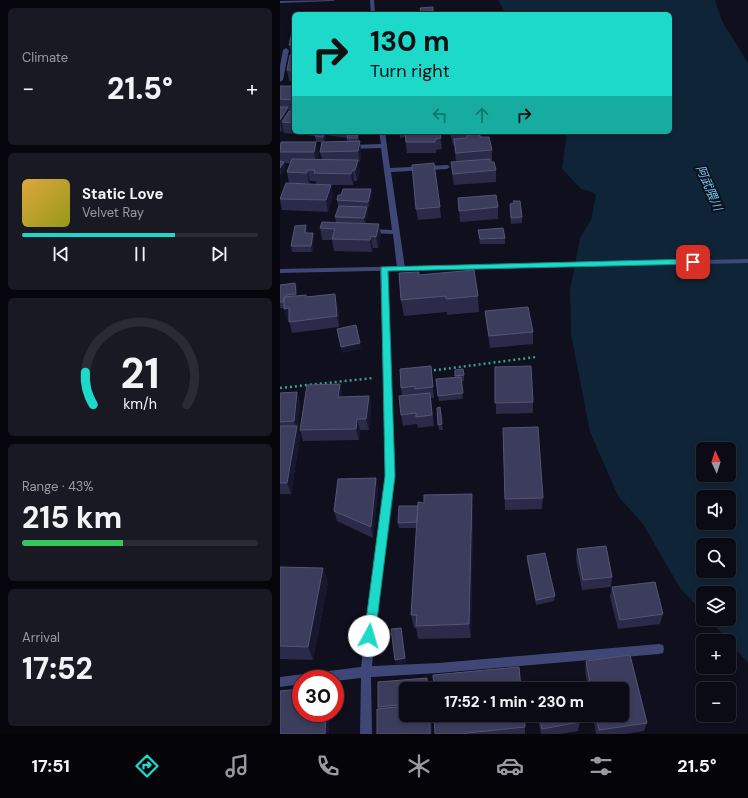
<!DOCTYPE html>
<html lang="en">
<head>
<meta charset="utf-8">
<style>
  :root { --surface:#0b0b16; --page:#191923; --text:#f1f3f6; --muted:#9a9ba1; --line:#2b2b35; --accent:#1cd9c9 }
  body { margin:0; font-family:"DM Sans","Noto Sans JP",sans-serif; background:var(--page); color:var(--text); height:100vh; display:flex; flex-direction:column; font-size:15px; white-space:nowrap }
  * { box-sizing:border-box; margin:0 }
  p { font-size:13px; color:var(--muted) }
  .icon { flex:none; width:22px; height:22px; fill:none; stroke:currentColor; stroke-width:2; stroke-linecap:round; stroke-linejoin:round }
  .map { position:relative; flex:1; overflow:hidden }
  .drawer { display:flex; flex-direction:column; gap:8px; padding:8px; background:#06060c; width:280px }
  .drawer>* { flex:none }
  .banner { position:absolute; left:12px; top:12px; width:380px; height:122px; border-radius:6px; box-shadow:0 2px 6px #0003,0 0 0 1px var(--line); background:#1cd9c9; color:#111; overflow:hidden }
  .needle { width:26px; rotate:356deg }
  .controls { position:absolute; left:416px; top:442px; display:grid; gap:8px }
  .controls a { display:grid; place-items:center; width:40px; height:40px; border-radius:6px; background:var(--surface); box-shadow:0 2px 6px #0003,0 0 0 1px var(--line); font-size:20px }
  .speed { position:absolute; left:12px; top:670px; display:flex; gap:8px; font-size:20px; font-weight:700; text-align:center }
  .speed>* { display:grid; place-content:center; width:52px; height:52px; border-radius:50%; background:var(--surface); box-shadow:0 2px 6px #0003,0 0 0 1px var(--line); line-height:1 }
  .speed .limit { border:6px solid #d22; background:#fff; color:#111 }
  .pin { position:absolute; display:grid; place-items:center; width:34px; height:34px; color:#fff; margin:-17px; border-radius:8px; box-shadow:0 2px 6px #0006 }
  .me { position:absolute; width:44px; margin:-22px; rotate:6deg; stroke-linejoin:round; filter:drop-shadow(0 0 3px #0008) }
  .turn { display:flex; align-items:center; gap:14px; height:84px; padding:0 12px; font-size:18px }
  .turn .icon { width:52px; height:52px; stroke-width:2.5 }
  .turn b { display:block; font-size:28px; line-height:34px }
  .lanes { display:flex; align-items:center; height:38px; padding:0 12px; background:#0003; justify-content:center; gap:20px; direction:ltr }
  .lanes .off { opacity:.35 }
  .big { font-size:30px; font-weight:800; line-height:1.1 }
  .drawer .tile { flex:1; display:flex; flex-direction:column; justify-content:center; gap:6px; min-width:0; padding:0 14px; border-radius:6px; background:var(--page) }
  .drawer .dial { align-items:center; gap:0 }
  .dial svg { height:104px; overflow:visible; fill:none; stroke:var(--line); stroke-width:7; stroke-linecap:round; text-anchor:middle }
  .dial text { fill:var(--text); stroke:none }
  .song { display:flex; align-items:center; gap:12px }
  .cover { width:48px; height:48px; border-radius:6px; background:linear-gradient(135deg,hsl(40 70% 55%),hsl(60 70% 35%)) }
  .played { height:4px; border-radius:2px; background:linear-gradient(90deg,var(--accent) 65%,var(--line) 65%) }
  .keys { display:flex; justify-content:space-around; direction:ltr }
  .heat { display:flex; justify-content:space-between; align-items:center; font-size:22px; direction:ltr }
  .charge { height:6px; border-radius:3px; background:linear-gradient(90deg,#34c759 43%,var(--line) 0) }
  .trip { position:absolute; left:119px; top:682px; width:230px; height:40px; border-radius:6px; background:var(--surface); box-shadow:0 2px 6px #0003,0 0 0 1px var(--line); font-weight:800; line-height:40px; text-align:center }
  .tab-bar { display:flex; height:64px; justify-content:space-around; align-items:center; background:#040409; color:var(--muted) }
  .tab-bar .icon { width:28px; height:28px }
  .tab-bar .selected { color:var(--accent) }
  .tab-bar b { font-size:18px; color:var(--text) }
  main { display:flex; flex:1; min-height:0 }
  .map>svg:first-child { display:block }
  .water { fill:#0f2436; fill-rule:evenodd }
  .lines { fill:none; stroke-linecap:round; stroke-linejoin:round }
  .path { stroke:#3ca189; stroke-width:2.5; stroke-dasharray:2 3; stroke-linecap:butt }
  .minor { fill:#3f4776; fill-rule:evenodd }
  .tertiary { fill:#3f4776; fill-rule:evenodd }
  .wall { fill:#2b2a49; fill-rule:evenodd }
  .shaded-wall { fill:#181730 }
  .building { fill:#3c3c5c; stroke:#545475 }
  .route { fill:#1cd9c9; stroke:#128d83 }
  .labels { text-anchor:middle; stroke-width:4; stroke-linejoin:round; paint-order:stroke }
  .water-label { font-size:12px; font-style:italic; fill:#6cc8ec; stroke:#0f0f1d }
</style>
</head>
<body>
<main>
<section class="drawer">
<div class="tile"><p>Climate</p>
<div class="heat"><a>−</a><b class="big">21.5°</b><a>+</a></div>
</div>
<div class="tile">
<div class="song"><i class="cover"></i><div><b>Static Love</b><p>Velvet Ray</p></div></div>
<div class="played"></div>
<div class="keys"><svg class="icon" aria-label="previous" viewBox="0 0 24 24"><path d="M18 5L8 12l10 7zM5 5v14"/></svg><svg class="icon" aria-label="pause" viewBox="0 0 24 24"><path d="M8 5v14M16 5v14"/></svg><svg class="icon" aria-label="next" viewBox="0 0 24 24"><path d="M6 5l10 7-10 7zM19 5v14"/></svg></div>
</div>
<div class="tile dial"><svg viewBox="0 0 100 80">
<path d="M14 69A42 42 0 1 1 86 69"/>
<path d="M14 69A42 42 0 0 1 8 44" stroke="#1cd9c9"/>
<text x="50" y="56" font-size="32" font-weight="700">21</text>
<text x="50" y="72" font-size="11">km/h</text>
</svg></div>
<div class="tile"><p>Range · 43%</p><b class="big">215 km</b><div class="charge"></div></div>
<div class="tile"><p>Arrival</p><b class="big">17:52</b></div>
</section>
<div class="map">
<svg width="468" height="734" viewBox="0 0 468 734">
  <rect width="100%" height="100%" fill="#0f0f1d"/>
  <!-- water -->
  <path class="water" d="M218,0H435L442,21L468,63V663L429,619H449V593H423V613L400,588L363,524L338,496L310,432L291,334L290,290L300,238L311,220L316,195L309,191L301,189L282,169L287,132H390V14H226ZM423,449H449V475H423ZM423,497H449V523H423ZM423,545H449V571H423Z"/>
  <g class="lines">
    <!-- path -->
    <path class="path" d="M149,371L256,357
      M0,388L93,378"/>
    <!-- minor -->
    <path class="minor" d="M55,0L53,1L0,3V1Z
      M90,0H94L95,14H91Z
      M6,48L9,50L3,80L0,82V66L3,50Z
      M99,132H105L110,168L167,165L170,167L167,169L111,172L125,268L121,270L117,268L113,234L89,233L86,231L89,229L112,230L101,148L71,149L68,147L71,145L101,144Z
      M101,267H104L108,269L114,476L92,666L159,663L379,644L383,645L384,649L383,653L379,654L159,673L91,677L92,734H80L81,678L55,681V679H21V684L0,687V677L81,667L106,476L100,269Z"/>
    <!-- tertiary -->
    <path class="tertiary" d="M468,259V263L0,273V269Z"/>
  </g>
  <!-- wall -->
  <path class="wall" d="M153,7L154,14H141L140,8Z
    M14,32V81H9L7,70L11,55L9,45Z
    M0,86H14V110H8L9,111H14V132H80L78,135L81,152L80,162H78L80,172L77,181H74L73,185H51L53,196L48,212L2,210L0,200V198L9,183L7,172L10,163H4L5,168L1,174H0V145L1,142L39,153L37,159H42L40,152L42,142H36L35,136L4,133L3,129L2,132L0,131ZM46,135L67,138V141L44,142L46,138ZM30,181H36V184H29Z
    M119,132H160L162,149L156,150V153H127L125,137L120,138Z
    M170,132H201V137L212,150V161H210L216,170V182L174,185L172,174L171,162H176L174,145H173Z
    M91,189L92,195L89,207H87L88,213L85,224L56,222L55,217L59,206H58L57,200L61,195Z
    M178,198L218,207V219L180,222Z
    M230,204L242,217V223L231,224Z
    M160,207L161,218L138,220L136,209Z
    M42,222L101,235L98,248H93L92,252L54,251L52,240H42L40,228Z
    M198,230L225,238V244H200Z
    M28,231V233H33L34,239L32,252H12L11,246Z
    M139,275L198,296L199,312L167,315V312L124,316L121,300Z
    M15,283L17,289V296L26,295L27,297L58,305L59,327L12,333L9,320H7L4,308H0V285Z
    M205,311L253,332V344L210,348L206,322Z
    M151,366L154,398H151L154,426L138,428L137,424L123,426L121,415L122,396L121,388Z
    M215,367L253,402V413L216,414Z
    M175,370L184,375V381L181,382L183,399L159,401L156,379L175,377Z
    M60,384L62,395V397L89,396L91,407L89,430H80L79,440L23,441L20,430Z
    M17,392L20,403L18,429L20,437L11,494H0V393Z
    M160,407L163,430H159L157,408Z
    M223,428L263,498L262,509L225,510Z
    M96,478L98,489L93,538L57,521L54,511Z
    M193,509L191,638L138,639L136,628H134L131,615L137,528H119L118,523Z
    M297,549L332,577L331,587L302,590L296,559Z
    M247,556L275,596L274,601L256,605L247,561Z
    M0,567L48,582L33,660L0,659Z
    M332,587L383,614L380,624L338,629L330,597Z
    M350,655L367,723L364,731L345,734H316L313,715H342V689H308L305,670L306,661Z
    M147,678L149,689H126V715H151L152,734H97V709H98V682Z
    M257,715H298L300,722L298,731L280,734H261Z
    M245,727V734H155Z"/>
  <!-- shaded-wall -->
  <path class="shaded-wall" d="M8,107L10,118L2,122L3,129L2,132L0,120Z
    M45,132L46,138L44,142L43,137Z
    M74,132H80L76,138H75Z
    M80,141L81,152L80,162L78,151Z
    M36,142L39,153L36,163L34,152Z
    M78,160L80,172L77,181L75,170Z
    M4,162L5,168L1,174L0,168Z
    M27,170L30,181L29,184L27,173Z
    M73,170L74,181L73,185L71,174Z
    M51,185L53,196L48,212L46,200Z
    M91,189L92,195L89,207L88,202Z
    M87,207L88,213L85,224L84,218Z
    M99,224L101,235L98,248L96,237Z
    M26,225L28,231L26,239L25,233Z
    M33,233L34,239L32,252L31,246Z
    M91,236L93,248L92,252L90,240Z
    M15,283L17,289V300L16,294Z
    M55,294L58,305L59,327L57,316Z
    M9,308L12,320H7L4,309Z
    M80,343L81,349L62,353L61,347Z
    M60,384L62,395L60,408L58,397Z
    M17,392L20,403L18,429L20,437L11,494L7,483L17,428L14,421Z
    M89,396L91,407L89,430L86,419Z
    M77,419L80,430L79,440L76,429Z
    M96,478L98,489L93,538L91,527Z
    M192,494L193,509L191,638L189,624Z
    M43,568L48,582L33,660L28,647Z
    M121,628L126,663L116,665L115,660Z
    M147,678L149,687V689H148Z
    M46,713H50L49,734H45Z
    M150,715H151L152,734H150Z"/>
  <!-- building -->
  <path class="building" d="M153,7V11L141,12L140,8Z
    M12,32H14V45H9Z
    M10,55H14V70H7Z
    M0,86H14V100L0,99Z
    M0,107H8L0,120Z
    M9,111H14V123L2,122Z
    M37,132H45L43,137L35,136Z
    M125,132H160L161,138L155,139V142H126Z
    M171,132H197L172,134Z
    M199,134L200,137H209L212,150L176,153L174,139L187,138V135Z
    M68,135H78L77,138H67Z
    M80,141L78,151L40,152L42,142Z
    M1,142H36L34,152H0Z
    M12,159L78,160L75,170H73L71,174L34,173L35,170H27V173L7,172Z
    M210,159V162H214L216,170L173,174L171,162Z
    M0,161L4,162L0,168Z
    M154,163L160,207L136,209L132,165Z
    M6,183L51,185L46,200L0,199Z
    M63,189H91L88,202L57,200L58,195H61Z
    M216,195L218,207L179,211L178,198Z
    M233,201H240L242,217L231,218L230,204L234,203Z
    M59,206L87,207L84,218L55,217Z
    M42,222L99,224L96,237L91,236L90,240L52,239L55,229L40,228Z
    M26,225L25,233H33L31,246H11L15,226Z
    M223,228L225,238L200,239L198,230Z
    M194,270L198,296L166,299V296L121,300L119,273L139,272V275Z
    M15,283L16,294L6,295V297H4V302H0V285Z
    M55,294L57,316L9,322V308L4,309V297L26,295V297Z
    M248,307L253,332L209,336L205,311Z
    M76,325L80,343L61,347L57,329Z
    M151,366L153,387L135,389V386L121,388L120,369Z
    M251,366L253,402L215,403V367Z
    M183,369L184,375L175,376V370Z
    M181,377L183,393L158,396L156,379Z
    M60,384L58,397L89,396L86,419H77L76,429L20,430L27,385Z
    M17,392L14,421L0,422V393Z
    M150,393L152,415L136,417V413L121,415L119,396Z
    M160,407L162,424L158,425L157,408Z
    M0,426H17L7,483H0Z
    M258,427L263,498L225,499L223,428Z
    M96,478L91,527L54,511L58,479Z
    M192,494L189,624L136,626L137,615H131L138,502L144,503V495Z
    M119,506H138L137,522L118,523Z
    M326,546L332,577L303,580L297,549Z
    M265,553L275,596L256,600L247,556Z
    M0,567L43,568L28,647L0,646Z
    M375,582L383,614L340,620L332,587Z
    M121,628L125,658L115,660L111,629Z
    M350,655L367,723L319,730L316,715H342V689H329L328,685L311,688L306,661Z
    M239,667L241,689H154L153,675Z
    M147,678L148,689H126V704L98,707V682Z
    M290,682L292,689H254V688Z
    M21,689V713H46L45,734H0V691Z
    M126,706V715H150V734H97V709Z
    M154,715H244L245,727L187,733V734H155Z
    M259,715H298L300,722L262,729Z"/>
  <!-- route -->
  <path class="route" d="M413,259L417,262L416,264L108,271L115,476L95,636L94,640L89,642L85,640L84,636L105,476L101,267Z"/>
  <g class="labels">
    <!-- water labels -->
    <g class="water-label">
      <text transform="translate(429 188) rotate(67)" y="4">阿武隈川</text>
    </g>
  </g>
</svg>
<div class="controls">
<a><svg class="needle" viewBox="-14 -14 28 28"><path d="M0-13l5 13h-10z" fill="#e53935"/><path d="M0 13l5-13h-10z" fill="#9a9ba1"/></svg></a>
<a><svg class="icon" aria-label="sound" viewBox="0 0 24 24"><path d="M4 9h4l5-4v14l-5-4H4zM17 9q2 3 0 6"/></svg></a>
<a><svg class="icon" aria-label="search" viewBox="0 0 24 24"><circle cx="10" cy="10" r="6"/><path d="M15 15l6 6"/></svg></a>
<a><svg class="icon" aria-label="layers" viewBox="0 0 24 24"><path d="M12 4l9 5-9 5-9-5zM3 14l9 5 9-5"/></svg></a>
<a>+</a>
<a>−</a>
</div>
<div class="speed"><div class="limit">30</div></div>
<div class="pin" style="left:413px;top:262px;background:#d93025"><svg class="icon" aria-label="arrive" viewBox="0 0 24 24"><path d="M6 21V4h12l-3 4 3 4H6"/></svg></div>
<svg class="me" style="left:89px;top:636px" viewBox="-20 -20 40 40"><circle r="19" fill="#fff"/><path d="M0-13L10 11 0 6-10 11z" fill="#1cd9c9"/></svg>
<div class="trip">17:52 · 1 min · 230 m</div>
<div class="banner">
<div class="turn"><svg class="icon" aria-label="right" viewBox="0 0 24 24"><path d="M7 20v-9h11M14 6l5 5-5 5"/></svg><div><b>130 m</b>Turn right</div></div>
<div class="lanes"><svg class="icon off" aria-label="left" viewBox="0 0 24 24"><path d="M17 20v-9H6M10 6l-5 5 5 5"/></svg><svg class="icon off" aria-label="ahead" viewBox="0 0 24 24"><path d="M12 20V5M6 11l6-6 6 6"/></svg><svg class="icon" aria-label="right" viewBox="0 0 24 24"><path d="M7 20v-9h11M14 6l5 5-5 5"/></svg></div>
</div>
</div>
</main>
<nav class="tab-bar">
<b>17:51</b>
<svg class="icon selected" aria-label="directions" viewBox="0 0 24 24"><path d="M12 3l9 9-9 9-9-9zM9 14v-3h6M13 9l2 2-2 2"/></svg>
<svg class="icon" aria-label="music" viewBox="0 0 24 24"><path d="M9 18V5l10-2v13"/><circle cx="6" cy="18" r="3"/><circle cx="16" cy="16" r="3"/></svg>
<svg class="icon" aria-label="phone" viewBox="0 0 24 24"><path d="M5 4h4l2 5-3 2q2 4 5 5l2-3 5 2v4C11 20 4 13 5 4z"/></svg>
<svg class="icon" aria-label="climate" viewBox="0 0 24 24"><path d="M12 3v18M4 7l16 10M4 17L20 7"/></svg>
<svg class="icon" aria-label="car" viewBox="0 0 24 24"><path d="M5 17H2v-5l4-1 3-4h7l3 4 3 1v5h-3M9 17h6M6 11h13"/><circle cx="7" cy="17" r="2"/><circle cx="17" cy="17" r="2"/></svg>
<svg class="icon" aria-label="filters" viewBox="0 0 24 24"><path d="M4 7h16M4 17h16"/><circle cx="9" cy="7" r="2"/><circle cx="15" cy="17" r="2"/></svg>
<b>21.5°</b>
</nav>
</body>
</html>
